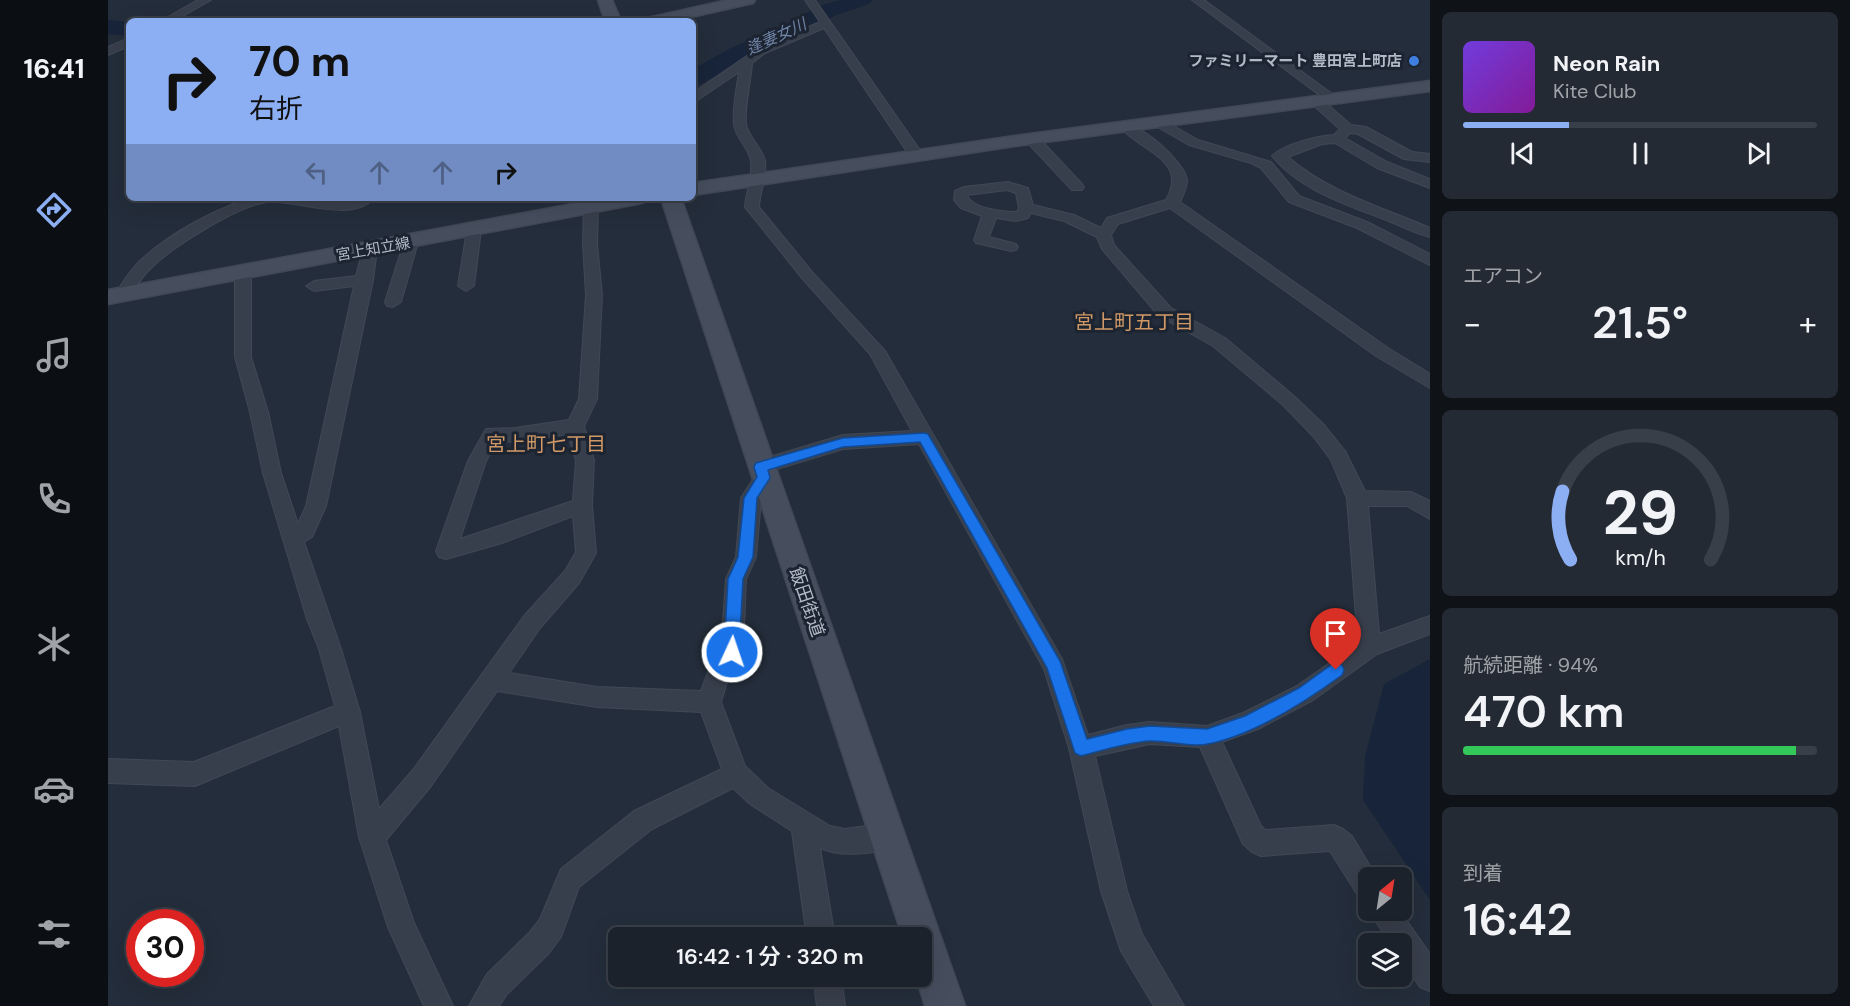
<!DOCTYPE html>
<html lang="ja">
<head>
<meta charset="utf-8">
<style>
  :root { --surface:#1b222c; --page:#242a34; --text:#f1f3f6; --muted:#a0a4a9; --line:#393f48; --accent:#8caff3 }
  body { margin:0; font-family:"DM Sans","Noto Sans JP",sans-serif; background:var(--page); color:var(--text); height:100vh; display:flex; flex-direction:column; font-size:22px; white-space:nowrap }
  * { box-sizing:border-box; margin:0 }
  p { font-size:20px; color:var(--muted) }
  .icon { flex:none; width:33px; height:33px; fill:none; stroke:currentColor; stroke-width:2; stroke-linecap:round; stroke-linejoin:round }
  .map { position:relative; flex:1; overflow:hidden }
  .drawer { display:flex; flex-direction:column; gap:12px; padding:12px; background:#0f1318; width:420px }
  .drawer>* { flex:none }
  .top-card { position:absolute; left:18px; top:18px; width:570px; height:183px; border-radius:9px; box-shadow:0 6px 24px #0002,0 0 0 2px var(--line); background:#8caff3; color:#111; overflow:hidden }
  .needle { width:39px; rotate:30deg }
  .controls { position:absolute; left:1250px; top:867px; display:grid; gap:12px }
  .controls a { display:grid; place-items:center; width:54px; height:54px; border-radius:9px; background:var(--surface); box-shadow:0 6px 24px #0002,0 0 0 2px var(--line); font-size:30px }
  .speed { position:absolute; left:18px; top:909px; display:flex; gap:12px; font-size:30px; font-weight:700; text-align:center }
  .speed>* { display:grid; place-content:center; width:78px; height:78px; border-radius:50%; background:var(--surface); box-shadow:0 6px 24px #0002,0 0 0 2px var(--line); line-height:1 }
  .speed .limit { border:9px solid #d22; background:#fff; color:#111 }
  .pin { position:absolute; display:grid; place-items:center; width:51px; height:51px; color:#fff; margin:-62px -26px; border-radius:50% 50% 50% 0; rotate:-45deg; box-shadow:0 0 6px #0007 }
  .pin .icon { rotate:45deg }
  .me { position:absolute; width:66px; margin:-33px; rotate:3deg; stroke-linejoin:round; filter:drop-shadow(0 0 4px #0008) }
  .turn { display:flex; align-items:center; gap:21px; height:126px; padding:0 24px; font-size:27px }
  .turn .icon { width:78px; height:78px; stroke-width:2.5 }
  .turn b { display:block; font-size:42px; line-height:51px }
  .lanes { display:flex; align-items:center; height:57px; padding:0 24px; background:#0003; justify-content:center; gap:30px; direction:ltr }
  .lanes .off { opacity:.35 }
  .big { font-size:45px; font-weight:600; line-height:1.1 }
  .drawer .widget { flex:1; display:flex; flex-direction:column; justify-content:center; gap:9px; min-width:0; padding:0 21px; border-radius:9px; background:var(--page) }
  .drawer .dial { align-items:center; gap:0 }
  .dial svg { height:156px; overflow:visible; fill:none; stroke:var(--line); stroke-width:7; stroke-linecap:round; text-anchor:middle }
  .dial text { fill:var(--text); stroke:none }
  .song { display:flex; align-items:center; gap:18px }
  .cover { width:72px; height:72px; border-radius:9px; background:linear-gradient(135deg,hsl(260 70% 55%),hsl(290 70% 35%)) }
  .played { height:6px; border-radius:3px; background:linear-gradient(90deg,var(--accent) 30%,var(--line) 30%) }
  .keys { display:flex; justify-content:space-around; direction:ltr }
  .heat { display:flex; justify-content:space-between; align-items:center; font-size:33px; direction:ltr }
  .charge { height:9px; border-radius:4px; background:linear-gradient(90deg,#34c759 94%,var(--line) 0) }
  .trip { position:absolute; left:500px; top:927px; width:324px; height:60px; border-radius:9px; background:var(--surface); box-shadow:0 6px 24px #0002,0 0 0 2px var(--line); font-weight:600; line-height:60px; text-align:center }
  main { display:flex; flex:1; min-height:0 }
  .menu { display:flex; flex-direction:column; width:108px; justify-content:space-around; align-items:center; background:#0b0e12; color:var(--muted) }
  .menu .icon { width:42px; height:42px }
  .menu .current { color:var(--accent) }
  .menu b { font-size:27px; color:var(--text) }
  .map>svg:first-child { display:block }
  .water { fill:#182439 }
  .lines { fill:none; stroke-linecap:round; stroke-linejoin:round }
  .river { fill:#182439; fill-rule:evenodd }
  .street-casing { stroke:#414855; stroke-width:2 }
  .secondary-casing { stroke:#414855; stroke-width:3 }
  .street { fill:#383f4c; fill-rule:evenodd }
  .secondary { fill:#464e5e; fill-rule:evenodd }
  .route { fill:#1a73e8; stroke:#114b97; stroke-width:1.5 }
  .shop-dot { fill:#3f7fe0; stroke:#1d2431; stroke-width:2 }
  .labels { text-anchor:middle; stroke-width:6; stroke-linejoin:round; paint-order:stroke }
  .far-poi-label { font-size:15px; font-weight:bold; fill:#b3bac7; stroke:#1d2431; text-anchor:end }
  .far-street-label { font-size:15px; fill:#b3bac7; stroke:#1d2431 }
  .far-water-label { font-size:16px; font-style:italic; fill:#6e83a5; stroke:#1d2431 }
  .street-label { font-size:18px; fill:#b3bac7; stroke:#1d2431 }
  .neighbourhood-label { font-size:20px; fill:#d09966; stroke:#1d2431 }
</style>
</head>
<body>
<main>
<nav class="menu">
<b>16:41</b>
<svg class="icon current" aria-label="directions" viewBox="0 0 24 24"><path d="M12 3l9 9-9 9-9-9zM9 14v-3h6M13 9l2 2-2 2"/></svg>
<svg class="icon" aria-label="music" viewBox="0 0 24 24"><path d="M9 18V5l10-2v13"/><circle cx="6" cy="18" r="3"/><circle cx="16" cy="16" r="3"/></svg>
<svg class="icon" aria-label="phone" viewBox="0 0 24 24"><path d="M5 4h4l2 5-3 2q2 4 5 5l2-3 5 2v4C11 20 4 13 5 4z"/></svg>
<svg class="icon" aria-label="climate" viewBox="0 0 24 24"><path d="M12 3v18M4 7l16 10M4 17L20 7"/></svg>
<svg class="icon" aria-label="car" viewBox="0 0 24 24"><path d="M5 17H2v-5l4-1 3-4h7l3 4 3 1v5h-3M9 17h6M6 11h13"/><circle cx="7" cy="17" r="2"/><circle cx="17" cy="17" r="2"/></svg>
<svg class="icon" aria-label="filters" viewBox="0 0 24 24"><path d="M4 7h16M4 17h16"/><circle cx="9" cy="7" r="2"/><circle cx="15" cy="17" r="2"/></svg>
</nav>
<div class="map">
<svg width="1322" height="1006" viewBox="0 0 1322 1006">
  <rect width="100%" height="100%" fill="#242d3b"/>
  <!-- water -->
  <path class="water" d="M1322,659V900L1255,800L1257,756L1276,684Z"/>
  <g class="lines">
    <!-- river -->
    <path class="river" d="M732,0H765L761,4L726,16L698,33L637,59L593,84L585,86V69L621,49L682,23L710,6Z
      M0,20L21,22V36L0,34Z"/>
    <defs>
      <path id="street" d="M90,0H103L66,21H53Z
        M697,0H707L816,156L809,160L804,159L716,28L657,53L644,63C643,81 636,107 638,124C640,138 655,148 657,161C659,179 652,189 651,207L704,272L777,351L954,659L980,735L1019,725L1042,722L1099,726L1135,713L1189,686L1250,643L1239,498L1223,460L1205,436L1175,405L1105,346L1051,316L994,249L989,237L956,221L923,213L920,218L908,221L888,218L881,237L908,244L910,247L908,250L903,251L868,243L866,240L874,216L853,208L846,200L847,191L856,187L900,182L920,188L925,205L966,215L993,228L999,218L1058,200C1081,160 1033,151 1013,128L1014,125C1031,121 1077,162 1079,180C1079,188 1075,195 1072,202L1280,348L1322,374V388L1268,356L1062,208L1010,224L1003,235L1006,245L1063,308L1117,338L1187,397L1217,426L1237,451L1257,491L1303,492L1322,501V519L1299,506H1260L1271,634L1322,616V634L1269,654L1205,700L1150,729L1114,742L1153,826L1157,830L1226,825L1235,829L1244,836L1269,878H1260V901L1251,897L1222,851L1153,856L1144,852L1135,844L1092,747L1042,744L987,756L1019,891L1034,934L1076,1006H1046L1013,951L993,891L961,748L936,669L811,444L735,449L659,472L666,478L653,499L648,557L638,579L635,652L621,675L613,702L637,766L660,788L722,826L737,829L780,823L789,827L793,836L789,845C766,854 735,858 712,848L727,938H699L684,831L642,804L625,788L544,829L471,887L453,937L441,953L399,994L391,1006H361L379,974L421,933L432,919L453,869L526,811L614,769L593,712L489,707L389,691L323,786L278,840L306,923L345,1006H316L280,927L251,837L231,726L87,786L0,783V759L86,762L227,706L211,649L199,619L155,473L142,412L127,357V271L135,266L143,271V357L160,412L173,473L190,524L198,506L246,286L206,291L198,286L206,281L248,276L256,246H266L269,249L265,280L218,506L204,537L196,542L233,649L252,712L271,809L305,770L416,616L457,571L468,552L465,516L394,543L338,559L331,557L328,551L360,461L378,429L407,428L461,420L471,399L478,295L475,244L476,205L483,201L490,205L489,244L494,295L489,399L476,426L486,460L484,505L488,553L471,583L432,628L401,673L489,687L593,691L603,664L613,650L618,579L628,557L633,498L649,473L643,467L645,462L735,435L804,431L762,354L694,278L637,207C638,190 645,179 643,162C642,148 627,138 626,124C624,108 629,88 631,72L585,103V93L649,49L712,22ZM899,190L908,193L911,208L909,212C896,212 864,209 859,195ZM460,434L468,460L465,501L352,539L378,461L389,441L407,442Z
        M1084,0H1096L1231,99L1229,102H1221Z
        M21,38V46L0,55V47Z
        M1209,98L1213,99L1243,125L1258,127L1304,152L1322,154V162L1296,159L1250,134L1242,133L1237,138L1279,162L1322,179V188L1269,168L1227,143L1214,144L1180,157C1220,192 1273,207 1322,228V237C1309,234 1295,227 1283,222C1243,206 1192,191 1164,156C1176,144 1209,136 1226,135L1232,129L1205,105L1203,102Z
        M1053,119L1090,140L1163,162L1191,196L1259,222L1322,254V265L1249,228L1181,202L1153,168L1143,163L1081,145L1048,126L1047,123L1048,120Z
        M924,135L929,136L974,184L976,187L974,190H964L919,142L917,139Z
        M141,198H199L223,201L266,198C243,224 188,199 159,202C129,206 64,247 43,268C34,276 28,287 21,297H9L7,294C15,283 22,270 32,261C62,233 103,212 141,198Z
        M366,226L373,230L366,286L358,291L350,286L359,230Z
        M303,238L310,242L293,302L285,307L279,306L277,302L296,242Z
        M1261,910H1291L1322,954V991L1312,987L1293,960V944H1282Z
        M705,976H733L737,1006H709Z"/>
      <path id="secondary" d="M490,0H504L513,21H497Z
        M620,0H647L645,3L565,21H537L540,18Z
        M1322,81V91L914,145L585,195V183L914,135Z
        M497,198H539L536,202L529,204L0,304V290Z
        M553,198H573L857,1006H817L808,976H813V938H795Z"/>
    </defs>
    <!-- street casing -->
    <use href="#street" class="street-casing"/>
    <!-- secondary casing -->
    <use href="#secondary" class="secondary-casing"/>
    <!-- street -->
    <use href="#street" class="street"/>
    <!-- secondary -->
    <use href="#secondary" class="secondary"/>
  </g>
  <!-- route -->
  <path class="route" d="M816,433L820,434L952,661L979,739L1019,729L1042,726L1099,729L1137,716L1191,688L1223,665L1228,663L1234,665L1236,670L1234,675C1197,702 1145,735 1100,744C1082,748 1060,740 1041,741C1018,743 995,750 973,756L967,753L939,668L812,442L735,447L660,470L662,478L649,498L645,557L635,579L631,652L629,657L624,659L618,657L616,652L620,579L630,557L636,498L649,477L646,467L648,463L735,438Z"/>
  <!-- markers -->
  <circle class="shop-dot" cx="1306" cy="61" r="6"/>
  <g class="labels">
    <!-- far-poi labels -->
    <g class="far-poi-label">
      <text x="1294" y="66">ファミリーマート 豊田宮上町店</text>
    </g>
    <!-- far-street labels -->
    <g class="far-street-label">
      <text transform="translate(265 249) rotate(-10)" y="5">宮上知立線</text>
    </g>
    <!-- far-water labels -->
    <g class="far-water-label">
      <text transform="translate(668 36) rotate(-25)" y="6">逢妻女川</text>
    </g>
    <!-- street labels -->
    <g class="street-label">
      <text transform="translate(699 602) rotate(71)" y="6">飯田街道</text>
    </g>
    <!-- neighbourhood labels -->
    <g class="neighbourhood-label">
      <text x="1026" y="329">宮上町五丁目</text>
      <text x="438" y="451">宮上町七丁目</text>
    </g>
  </g>
</svg>
<div class="controls">
<a><svg class="needle" viewBox="-14 -14 28 28"><path d="M0-13l5 13h-10z" fill="#e53935"/><path d="M0 13l5-13h-10z" fill="#a0a4a9"/></svg></a>
<a><svg class="icon" aria-label="layers" viewBox="0 0 24 24"><path d="M12 4l9 5-9 5-9-5zM3 14l9 5 9-5"/></svg></a>
</div>
<div class="speed"><div class="limit">30</div></div>
<div class="pin" style="left:1228px;top:670px;background:#d93025"><svg class="icon" aria-label="arrive" viewBox="0 0 24 24"><path d="M6 21V4h12l-3 4 3 4H6"/></svg></div>
<svg class="me" style="left:624px;top:652px" viewBox="-20 -20 40 40"><circle r="17" fill="#1a73e8" stroke="#fff" stroke-width="3"/><path d="M0-11L8 9 0 5-8 9z" fill="#fff"/></svg>
<div class="trip">16:42 · 1 分 · 320 m</div>
<div class="top-card">
<div class="turn"><svg class="icon" aria-label="right" viewBox="0 0 24 24"><path d="M7 20v-9h11M14 6l5 5-5 5"/></svg><div><b>70 m</b>右折</div></div>
<div class="lanes"><svg class="icon off" aria-label="left" viewBox="0 0 24 24"><path d="M17 20v-9H6M10 6l-5 5 5 5"/></svg><svg class="icon off" aria-label="ahead" viewBox="0 0 24 24"><path d="M12 20V5M6 11l6-6 6 6"/></svg><svg class="icon off" aria-label="ahead" viewBox="0 0 24 24"><path d="M12 20V5M6 11l6-6 6 6"/></svg><svg class="icon" aria-label="right" viewBox="0 0 24 24"><path d="M7 20v-9h11M14 6l5 5-5 5"/></svg></div>
</div>
</div>
<section class="drawer">
<div class="widget">
<div class="song"><i class="cover"></i><div><b>Neon Rain</b><p>Kite Club</p></div></div>
<div class="played"></div>
<div class="keys"><svg class="icon" aria-label="previous" viewBox="0 0 24 24"><path d="M18 5L8 12l10 7zM5 5v14"/></svg><svg class="icon" aria-label="pause" viewBox="0 0 24 24"><path d="M8 5v14M16 5v14"/></svg><svg class="icon" aria-label="next" viewBox="0 0 24 24"><path d="M6 5l10 7-10 7zM19 5v14"/></svg></div>
</div>
<div class="widget"><p>エアコン</p>
<div class="heat"><a>−</a><b class="big">21.5°</b><a>+</a></div>
</div>
<div class="widget dial"><svg viewBox="0 0 100 80">
<path d="M14 69A42 42 0 1 1 86 69"/>
<path d="M14 69A42 42 0 0 1 10 34" stroke="#8caff3"/>
<text x="50" y="56" font-size="32" font-weight="700">29</text>
<text x="50" y="72" font-size="11">km/h</text>
</svg></div>
<div class="widget"><p>航続距離 · 94%</p><b class="big">470 km</b><div class="charge"></div></div>
<div class="widget"><p>到着</p><b class="big">16:42</b></div>
</section>
</main>
</body>
</html>
